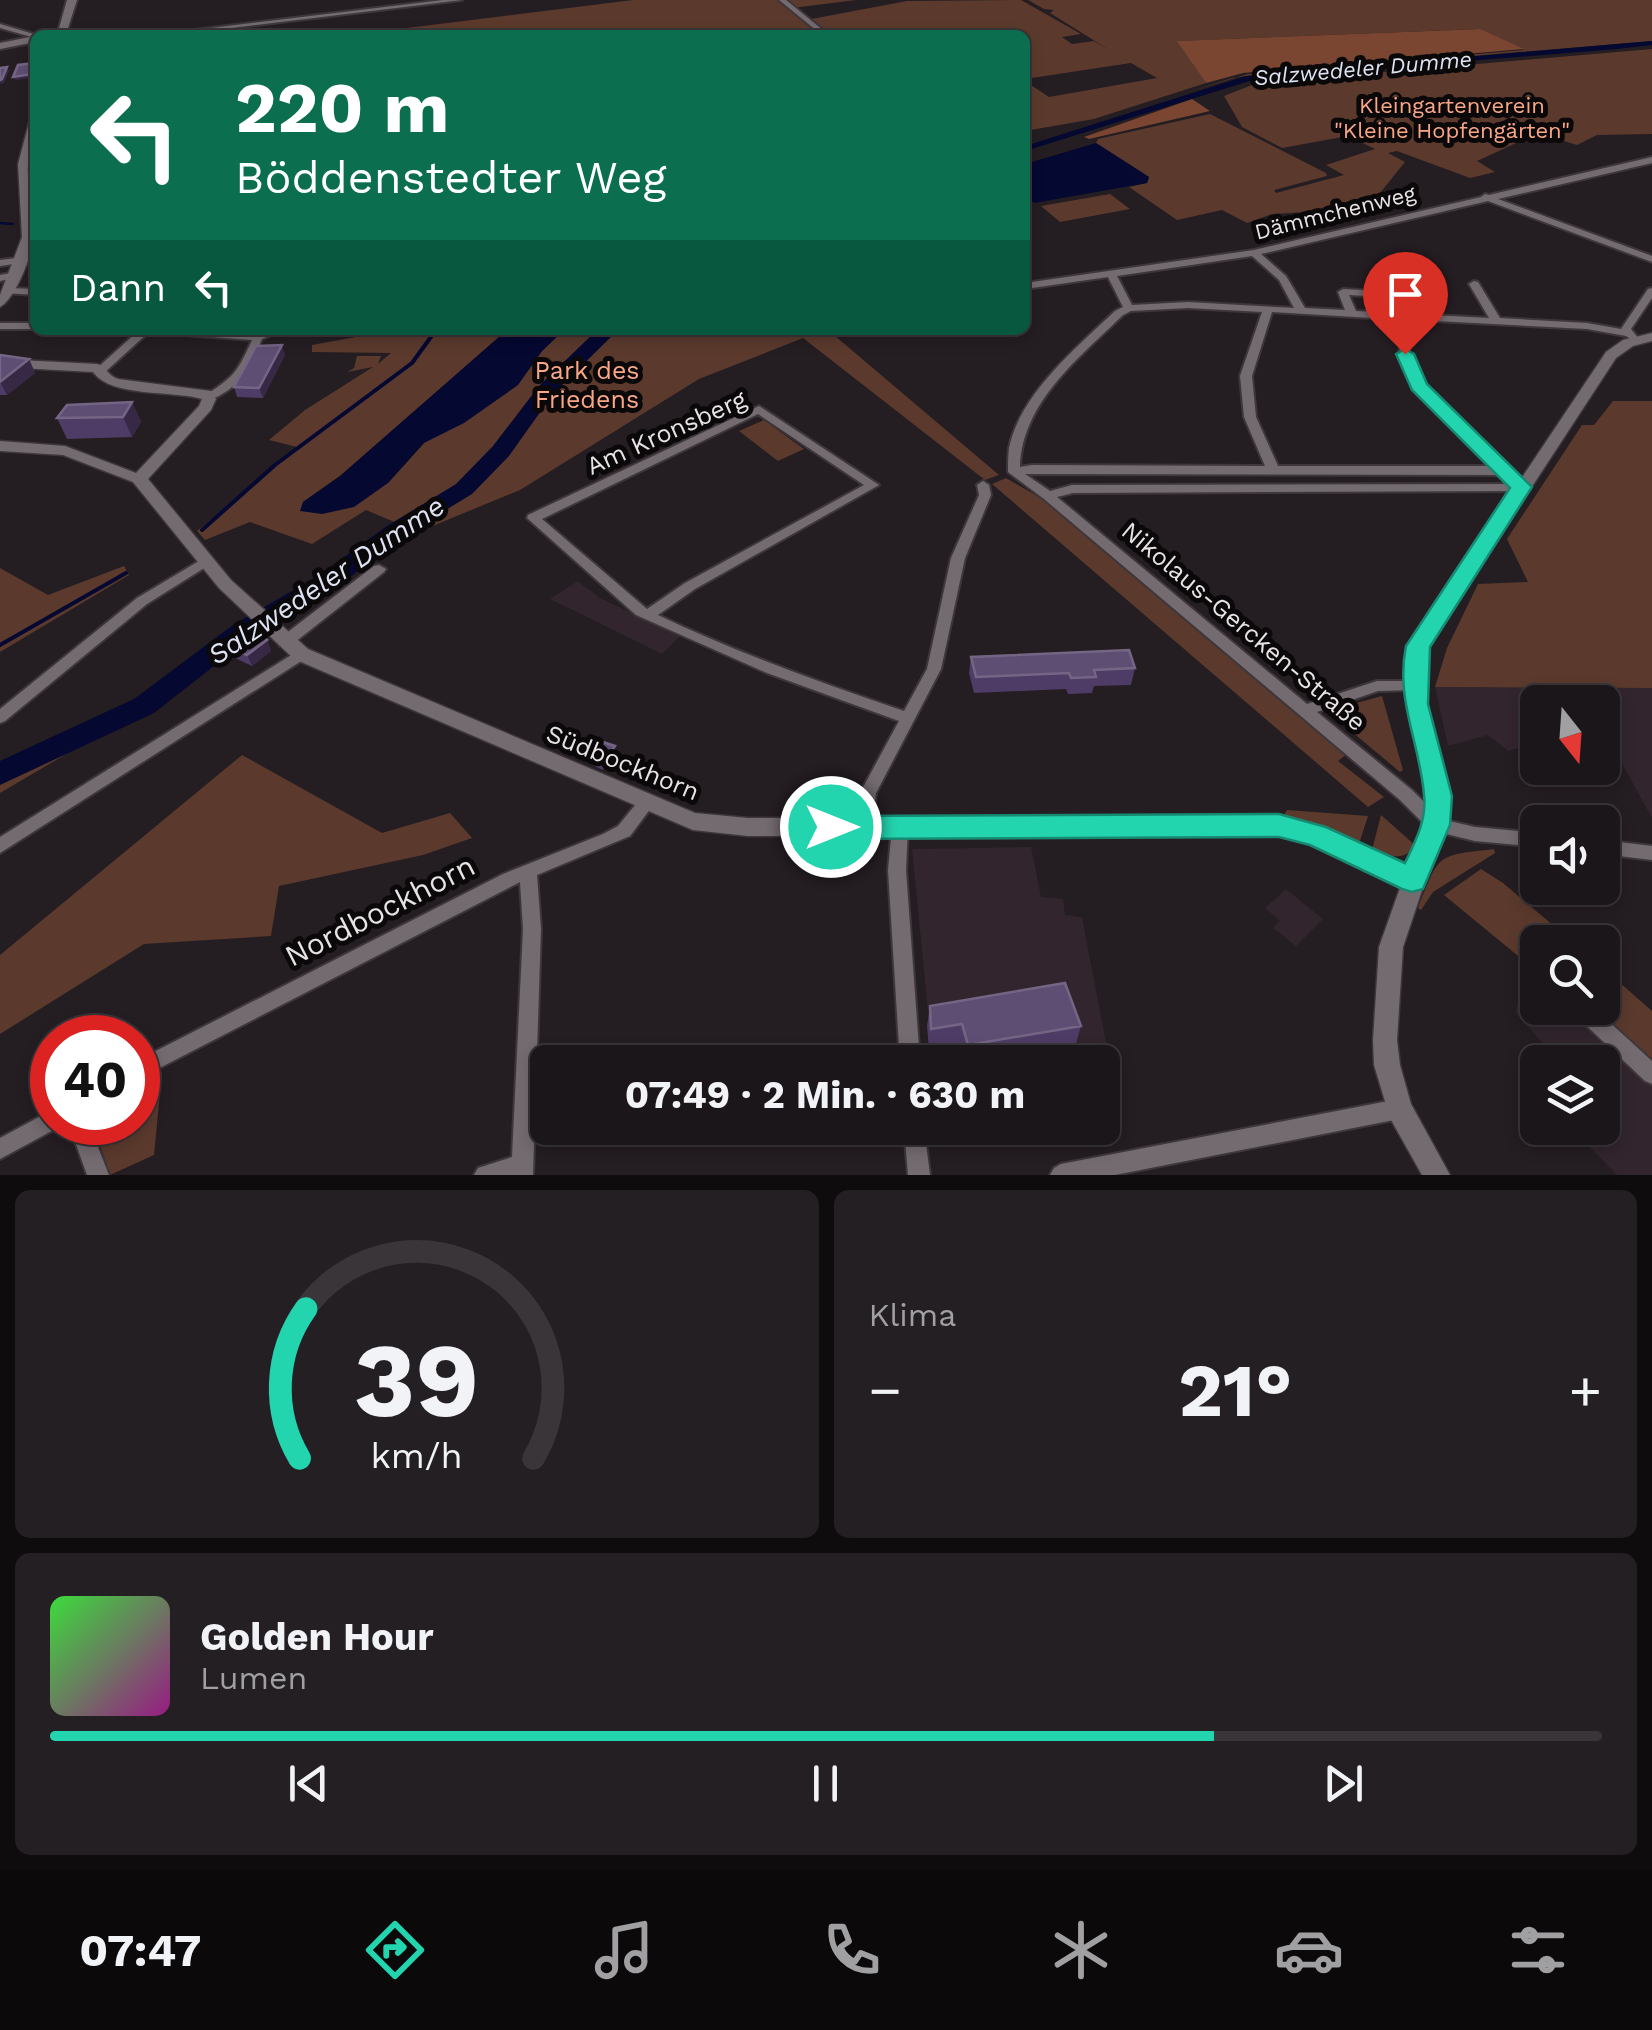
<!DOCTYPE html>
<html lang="de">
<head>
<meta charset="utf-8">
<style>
  :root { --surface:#1b161a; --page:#241f23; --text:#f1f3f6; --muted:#a09fa2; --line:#393539; --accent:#23d5af }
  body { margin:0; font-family:"Work Sans",sans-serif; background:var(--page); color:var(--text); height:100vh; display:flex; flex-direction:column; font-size:38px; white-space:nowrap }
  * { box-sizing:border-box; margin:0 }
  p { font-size:32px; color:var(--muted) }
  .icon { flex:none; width:55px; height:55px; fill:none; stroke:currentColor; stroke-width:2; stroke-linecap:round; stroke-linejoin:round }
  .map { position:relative; height:1175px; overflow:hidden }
  .drawer { display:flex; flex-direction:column; gap:15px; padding:15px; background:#0f0c0e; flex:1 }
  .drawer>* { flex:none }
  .hud { position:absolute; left:30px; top:30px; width:1000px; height:305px; border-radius:15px; box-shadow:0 5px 15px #0003,0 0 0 2px var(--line); background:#0b6e4f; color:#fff; overflow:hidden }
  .needle { width:65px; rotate:163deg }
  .tools { position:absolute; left:1520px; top:685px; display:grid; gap:20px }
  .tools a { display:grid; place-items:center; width:100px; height:100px; border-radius:15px; background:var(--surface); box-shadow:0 5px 15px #0003,0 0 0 2px var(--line); font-size:50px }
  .speed { position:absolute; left:30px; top:1015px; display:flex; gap:20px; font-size:50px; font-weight:700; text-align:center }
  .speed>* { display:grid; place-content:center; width:130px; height:130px; border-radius:50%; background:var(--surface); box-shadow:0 5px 15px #0003,0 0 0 2px var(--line); line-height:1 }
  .speed .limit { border:15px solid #d22; background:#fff; color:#111 }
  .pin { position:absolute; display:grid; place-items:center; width:85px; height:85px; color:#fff; margin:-102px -42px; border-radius:50% 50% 50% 0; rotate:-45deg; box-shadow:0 0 10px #0007 }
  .pin .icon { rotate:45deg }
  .me { position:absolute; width:110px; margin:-55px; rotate:90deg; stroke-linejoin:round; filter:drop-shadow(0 0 8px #0008) }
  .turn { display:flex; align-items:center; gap:35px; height:210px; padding:0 40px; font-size:45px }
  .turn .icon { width:130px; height:130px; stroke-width:2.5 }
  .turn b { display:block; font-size:70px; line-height:85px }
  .then { display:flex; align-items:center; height:95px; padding:0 40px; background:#0003; gap:20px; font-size:38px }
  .big { font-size:75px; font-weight:700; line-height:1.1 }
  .drawer .card { flex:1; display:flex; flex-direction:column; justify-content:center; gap:15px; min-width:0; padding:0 35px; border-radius:15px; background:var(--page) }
  .drawer .dial { align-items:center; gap:0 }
  .dial svg { height:260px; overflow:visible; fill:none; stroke:var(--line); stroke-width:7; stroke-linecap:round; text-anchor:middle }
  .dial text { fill:var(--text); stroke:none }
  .song { display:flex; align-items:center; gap:30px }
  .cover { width:120px; height:120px; border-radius:15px; background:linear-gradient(135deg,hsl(120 70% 55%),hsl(310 70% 35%)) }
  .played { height:10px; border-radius:5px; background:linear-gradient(90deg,var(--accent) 75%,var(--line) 75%) }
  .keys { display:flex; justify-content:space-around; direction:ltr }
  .heat { display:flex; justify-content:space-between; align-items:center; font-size:55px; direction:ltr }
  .drawer .tiles { flex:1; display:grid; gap:15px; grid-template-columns:1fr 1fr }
  .card:last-child { grid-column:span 2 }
  .trip { position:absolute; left:530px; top:1045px; width:590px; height:100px; border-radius:15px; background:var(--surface); box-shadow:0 5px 15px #0003,0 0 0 2px var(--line); font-weight:700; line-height:100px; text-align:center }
  .dock { display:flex; height:160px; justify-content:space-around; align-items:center; background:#0b090a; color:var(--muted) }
  .dock .icon { width:70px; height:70px }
  .dock .current { color:var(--accent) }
  .dock b { font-size:45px; color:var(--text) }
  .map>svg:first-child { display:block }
  .built { fill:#32252e }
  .green { fill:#5b3a2d }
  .forest { fill:#7a4632 }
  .water { fill:#050831 }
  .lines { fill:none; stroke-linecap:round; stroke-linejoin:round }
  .stream-far1 { stroke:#050831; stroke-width:2.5 }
  .stream { stroke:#050831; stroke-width:4 }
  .river { fill:#050831; fill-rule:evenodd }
  .minor-casing { stroke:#3d373b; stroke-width:4 }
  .tertiary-casing { stroke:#3d373b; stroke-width:3 }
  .secondary-casing { stroke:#3d373b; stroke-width:4 }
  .minor { fill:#746b71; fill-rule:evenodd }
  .tertiary { fill:#746b71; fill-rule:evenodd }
  .secondary { fill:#746b71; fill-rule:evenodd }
  .wall { fill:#4f3c66 }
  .shaded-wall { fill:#372845 }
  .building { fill:#5f4e73; stroke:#746585; stroke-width:2.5 }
  .route { fill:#23d5af; stroke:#178a72; stroke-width:2.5 }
  .labels { text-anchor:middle; stroke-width:10; stroke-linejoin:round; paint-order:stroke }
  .far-water-label { font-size:22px; font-style:italic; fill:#dee4f3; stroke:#0b080a }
  .far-park-label { font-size:22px; fill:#faa787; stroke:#0b080a }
  .far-street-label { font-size:22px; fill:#e8e3e6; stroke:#0b080a }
  .park-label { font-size:25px; fill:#faa787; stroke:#0b080a }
  .street-label { font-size:25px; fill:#e8e3e6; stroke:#0b080a }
  .water-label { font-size:28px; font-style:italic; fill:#dee4f3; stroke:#0b080a }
  .near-street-label { font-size:30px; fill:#e8e3e6; stroke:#0b080a }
</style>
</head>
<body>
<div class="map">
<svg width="1652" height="1175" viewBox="0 0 1652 1175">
  <rect width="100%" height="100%" fill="#241d22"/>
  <!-- built -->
  <path class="built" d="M578,581L600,598L680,636L662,654L550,599Z
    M1435,687L1652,688V818L1603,729L1602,702H1538L1537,743L1508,751L1488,735L1448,746Z
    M1031,847L1041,897L1063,899L1065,915L1082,917L1107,1048L1031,1062H933L912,849Z
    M1286,889L1323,919L1296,946L1273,928L1280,921L1265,908Z
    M1534,987H1537L1538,1008H1574L1652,1082V1175H1617L1571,1128H1602V1062H1565L1539,1039L1516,1013L1518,1000Z"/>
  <!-- green -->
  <path class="green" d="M633,0H856L792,8L806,20L907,1L1021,0L1081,34L1062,37L1072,44L1094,41L1111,51L1050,13L1054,10L1044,9L1028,0H1652V41L1270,73L1232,78L1189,92L1248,74L1524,50L1479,29L1178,41L1206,83L1094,119L1025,131V81L1049,97L1157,78L1131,63L1025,79V35H350Z
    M1652,49V134L1597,135L1577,145L1538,133L1477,161L1495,172L1470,178L1397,151L1388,153L1405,162L1380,193L1307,212L1272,214L1247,223L1222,210L1177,220L1129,187L1147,183L1149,177L1096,143L1098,139L1210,114L1326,173L1327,176L1274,190L1276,193L1344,175L1326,165L1375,149L1348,136L1282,148L1242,127L1224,96L1257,83Z
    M1110,194L1130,209L1060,222L1041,206Z
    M394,330H507L340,476L303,502L388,483L424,443L517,385L542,351L564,330H828L999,475L985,480L803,338L699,379L520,490L418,532L366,510L312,544L250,522L205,540L197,531L297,447L269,440L305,410L373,367L347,372L354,368L357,356H381L378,364L391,353L312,352V345Z
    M1613,401H1652V688L1435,687L1447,648L1478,584L1528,582L1507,539L1582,425H1594Z
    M764,420L804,449L778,461L739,431Z
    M1006,478L1044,500L1347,754L1338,761L1384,797L1368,807L992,484Z
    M124,566L129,575L0,652V568L48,595Z
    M1382,696L1403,770L1400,772L1327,711Z
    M92,726L102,733L0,793V770Z
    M242,755L382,833L450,813L472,838L423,855L279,886L271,936L144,944L0,1034V955Z
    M1287,810L1368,816L1359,844L1333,831L1282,819Z
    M1381,815L1416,846C1402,862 1391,856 1372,850Z
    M1494,849L1495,853L1433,892L1421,910L1418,908C1440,853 1435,856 1494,849Z
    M1481,869L1503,883L1573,942H1538L1537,963L1529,965L1444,895Z
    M1603,968L1652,1011V1066L1589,1008H1602Z
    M157,1070L162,1072L154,1155L110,1175L101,1148L102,1123L138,1122V1082Z"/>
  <!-- forest -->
  <path class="forest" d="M1480,29L1524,49L1243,73L1206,83L1177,41Z
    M1192,99L1210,111L1089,139L1084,137Z"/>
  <!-- water -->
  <path class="water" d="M1652,41V45L1617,49L1259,78L1025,151V146L1246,76Z
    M1096,143L1149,177L1147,183L1034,203L1025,195V164Z
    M507,330H564L542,351L518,385L464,423L424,443L388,483L354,507L322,514L300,511L303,502L340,476Z"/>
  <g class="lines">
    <!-- stream-far1 -->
    <path class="stream-far1" d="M0,223L13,224"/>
    <!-- stream -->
    <path class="stream" d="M202,530L275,465L412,363L436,330
      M0,645L126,573"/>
    <!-- river -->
    <path class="river" d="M597,330H618L553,394L509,456L472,494L403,536L336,588L251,637L154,713L0,785V761L134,699L233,625L318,576L387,526L456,484L493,446L539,386Z"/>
    <defs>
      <path id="minor" d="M443,0H462L174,35H153Z
        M779,0H786L829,35H822Z
        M0,24L37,35H38H35V38L0,28Z
        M1652,157V163L1498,199L1652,256V262L1488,201L1261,254L1286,276L1305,308L1345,310L1338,292L1343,289L1415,293L1420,296L1415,299L1349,295L1356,311L1489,318L1469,284L1474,281L1478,282L1500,318L1587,323L1621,329L1648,289L1652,288V298L1631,329L1638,338L1633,341L1626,336L1587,329L1417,320L1418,326L1409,351L1424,385L1506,469L1508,472L1506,475L1025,474L1050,491L1072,485L1525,484L1527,487L1525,490L1521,491L1073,493L1057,497L1307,704L1377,681H1419L1421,685L1419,689L1414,690L1378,691L1317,712L1412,790L1441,819L1475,827L1538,833V847L1475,841L1430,830L1400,800L1044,499L1008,472C1008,464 1008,456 1009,448C1020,394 1077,347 1115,311L1123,307L1108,277L1025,289V283L1254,250L1481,197L1485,194L1489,195ZM1252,256L1279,280L1294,308L1188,302L1132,305L1117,276ZM1188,308L1262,312L1240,376L1244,417L1265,466L1032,465L1020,467C1022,402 1079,358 1123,315L1131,311ZM1272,312L1406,320L1408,326L1399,351L1415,388L1490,466H1278L1256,417L1252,376Z
        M35,159V165L23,167L19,164Z
        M17,258L22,261L20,263L0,266V260Z
        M11,273L14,274V278L0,281V275Z
        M9,288L35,289V295L5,293L4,291Z
        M0,323H35V329H0Z
        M109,330H151L104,373H96V369L135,334L114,333Z
        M155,330C187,330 219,333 252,333C262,333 272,330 283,330L262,339C250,367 239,390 209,400L203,397C234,376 236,375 252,340L160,333Z
        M759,406L879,485L695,589L658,615C738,653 821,683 904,711L927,669L951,558L979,495L977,485L983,481L989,485L991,495L965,558L941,669L876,793L872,827L870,832L864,834L858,832L856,827L860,793L899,721L767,673L636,615L527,518L528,515ZM758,414L864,485L685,583L647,609L542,519Z
        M204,558L211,562L209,565L147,604L5,721L0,723V709L137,598Z
        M379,565L386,569L384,572L290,646H280L278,642L280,638L374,566Z
        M301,649L306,650L308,654L306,658L0,853V837Z
        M646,797L652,799L654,804L630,836L537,875L541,929L533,1175H474L478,1168L512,1157L523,929L520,882L138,1079V1060L503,874L603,834L618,826L640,799Z
        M900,820L906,822L908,827L906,870L920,1062H900L888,870L892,827L894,822Z
        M1602,840L1652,846V860L1602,854Z
        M1571,1008H1594L1652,1061V1084L1645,1081L1574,1014Z
        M1399,1099L1406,1102L1409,1109L1406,1116L1399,1119L1115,1175H1050L1054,1168L1061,1164Z
        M52,1110V1122H61L59,1127L0,1159V1138Z
        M68,1122H88L109,1175H87Z
        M904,1128H924L930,1175H908Z"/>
      <path id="tertiary" d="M35,116C35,134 30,147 28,164C26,188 37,213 34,236C32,255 16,298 0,307V295L22,237L18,164L30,119Z
        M1652,333V341L1633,346L1616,358L1427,647L1423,665L1426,704L1446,783L1448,813L1403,947L1397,1040L1400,1065L1411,1104L1450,1175H1422L1390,1118L1374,1065L1373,1040L1379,947L1401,885L1311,842L1279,834L748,836L693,830L294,659L219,588L133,482L63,455L0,451V441L65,446L136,473L199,406L202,399C172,390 112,398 93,372L0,367V359L97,364C106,366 108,376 118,379L211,391L216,399L211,410L148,479L231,580L308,649L695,813L748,818L1279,816L1324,829L1407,868C1414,849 1426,827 1426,808C1429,751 1396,705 1409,646L1606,352L1623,340Z"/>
      <path id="secondary" d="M67,0H77L66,34L57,35Z
        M35,36V42L0,49V43Z"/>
    </defs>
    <!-- minor casing -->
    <use href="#minor" class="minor-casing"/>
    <!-- tertiary casing -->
    <use href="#tertiary" class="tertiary-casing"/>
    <!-- secondary casing -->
    <use href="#secondary" class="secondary-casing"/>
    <!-- minor -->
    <use href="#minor" class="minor"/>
    <!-- tertiary -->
    <use href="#tertiary" class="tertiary"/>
    <!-- secondary -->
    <use href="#secondary" class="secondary"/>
  </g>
  <!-- wall -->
  <path class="wall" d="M0,355L29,359L35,373L7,395H0Z
    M285,355L263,398L237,397L234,387Z
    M132,402L141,422L132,437L67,439L57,418Z
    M267,640L271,651L252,666L235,658L229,647Z
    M971,657L1135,668L1131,685L1094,686L1092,693L1068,694L1066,689L974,693L969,673Z
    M616,751L603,770L592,765L591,760Z
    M930,1006L1081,1026L1075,1047L982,1062H964L959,1045L929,1049L927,1026Z"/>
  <!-- shaded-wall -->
  <path class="shaded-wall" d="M7,67L9,71L4,83L0,84V80Z
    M35,69V78L15,80L13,77Z
    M282,345L285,355L263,398L259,388Z
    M29,359L35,373L7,395L0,382Z
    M132,402L141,422L132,437L123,417Z
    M267,640L271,651L252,666L247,655Z
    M615,746L616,751L603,770L602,764Z"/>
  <!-- building -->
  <path class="building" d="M35,63L33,74L13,77L18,65Z
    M7,67L2,79L0,80V68Z
    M282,345L259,388L234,387L256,346Z
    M0,355L29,359L0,382Z
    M132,402L123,417L57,418L67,405Z
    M250,631L267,640L247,655L229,647Z
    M1129,650L1135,668L1094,670L1096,677L1071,678L1069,673L976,677L971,657Z
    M603,742L615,746L602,764L591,760Z
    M1065,983L1081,1026L968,1045L962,1024L931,1029L930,1006Z"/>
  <!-- route -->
  <path class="route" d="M1405,349L1414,354L1427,384L1532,487L1430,647L1428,704L1452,796L1450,825L1423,889L1412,892L1402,889L1310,845L1279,837L831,839L821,835L817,827L821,819L831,816L1279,814L1326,827L1405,863C1415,842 1427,820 1424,795C1420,743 1395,700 1406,646L1510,488L1412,390L1396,354Z"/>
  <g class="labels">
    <!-- far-water labels -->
    <g class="far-water-label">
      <text transform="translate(1363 68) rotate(-5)" y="8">Salzwedeler Dumme</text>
    </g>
    <!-- far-park labels -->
    <g class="far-park-label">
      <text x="1452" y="113">Kleingartenverein<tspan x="1452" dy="25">"Kleine Hopfengärten"</tspan></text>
    </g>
    <!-- far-street labels -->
    <g class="far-street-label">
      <text transform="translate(1335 212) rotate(-14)" y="8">Dämmchenweg</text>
    </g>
    <!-- park labels -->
    <g class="park-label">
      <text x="587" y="379">Park des<tspan x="587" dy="29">Friedens</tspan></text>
    </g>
    <!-- street labels -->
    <g class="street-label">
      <text transform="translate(666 432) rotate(-24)" y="9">Am Kronsberg</text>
      <text transform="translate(1244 626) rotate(40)" y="9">Nikolaus-Gercken-Straße</text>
      <text transform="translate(623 762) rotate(22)" y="9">Südbockhorn</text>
    </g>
    <!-- water labels -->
    <g class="water-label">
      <text transform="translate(326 580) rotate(-34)" y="10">Salzwedeler Dumme</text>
    </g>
    <!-- near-street labels -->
    <g class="near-street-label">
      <text transform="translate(380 911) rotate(-27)" y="10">Nordbockhorn</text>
    </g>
  </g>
</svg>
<div class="tools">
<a><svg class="needle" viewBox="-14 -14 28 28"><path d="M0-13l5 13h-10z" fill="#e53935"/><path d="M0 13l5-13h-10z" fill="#a09fa2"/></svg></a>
<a><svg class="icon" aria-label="sound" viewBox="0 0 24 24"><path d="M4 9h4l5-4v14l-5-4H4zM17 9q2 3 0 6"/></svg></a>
<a><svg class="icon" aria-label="search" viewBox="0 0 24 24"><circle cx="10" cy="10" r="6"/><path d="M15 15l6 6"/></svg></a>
<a><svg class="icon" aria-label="layers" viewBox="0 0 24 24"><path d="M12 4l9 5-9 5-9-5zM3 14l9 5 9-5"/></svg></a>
</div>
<div class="speed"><div class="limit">40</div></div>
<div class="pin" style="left:1405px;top:354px;background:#d93025"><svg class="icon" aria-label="arrive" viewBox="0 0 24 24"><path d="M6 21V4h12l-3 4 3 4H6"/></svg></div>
<svg class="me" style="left:831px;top:827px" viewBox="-20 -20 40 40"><circle r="17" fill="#23d5af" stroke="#fff" stroke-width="3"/><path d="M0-11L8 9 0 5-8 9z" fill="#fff"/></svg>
<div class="trip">07:49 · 2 Min. · 630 m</div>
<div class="hud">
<div class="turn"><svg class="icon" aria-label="left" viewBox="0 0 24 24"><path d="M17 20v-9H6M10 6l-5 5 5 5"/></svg><div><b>220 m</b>Böddenstedter Weg</div></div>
<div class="then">Dann<svg class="icon" aria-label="left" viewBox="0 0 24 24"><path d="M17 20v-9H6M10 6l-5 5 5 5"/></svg></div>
</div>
</div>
<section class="drawer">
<div class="tiles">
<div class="card dial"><svg viewBox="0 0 100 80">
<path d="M14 69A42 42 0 1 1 86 69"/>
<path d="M14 69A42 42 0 0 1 16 23" stroke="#23d5af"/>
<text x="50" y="56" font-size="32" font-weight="700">39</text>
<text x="50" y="72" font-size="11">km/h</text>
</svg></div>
<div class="card"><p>Klima</p>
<div class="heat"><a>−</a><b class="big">21°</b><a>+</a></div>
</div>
<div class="card">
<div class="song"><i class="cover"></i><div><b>Golden Hour</b><p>Lumen</p></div></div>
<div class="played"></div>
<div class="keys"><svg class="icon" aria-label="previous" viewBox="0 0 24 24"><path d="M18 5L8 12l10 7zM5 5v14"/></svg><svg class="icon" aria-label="pause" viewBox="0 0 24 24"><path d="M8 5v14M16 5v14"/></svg><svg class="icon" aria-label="next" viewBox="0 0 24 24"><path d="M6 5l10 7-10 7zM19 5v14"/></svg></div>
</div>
</div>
</section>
<nav class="dock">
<b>07:47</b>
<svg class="icon current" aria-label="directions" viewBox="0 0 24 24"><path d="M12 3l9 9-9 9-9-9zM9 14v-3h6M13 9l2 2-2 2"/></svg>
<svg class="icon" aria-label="music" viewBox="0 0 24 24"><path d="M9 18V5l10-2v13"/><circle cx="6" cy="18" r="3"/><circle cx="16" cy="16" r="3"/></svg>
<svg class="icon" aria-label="phone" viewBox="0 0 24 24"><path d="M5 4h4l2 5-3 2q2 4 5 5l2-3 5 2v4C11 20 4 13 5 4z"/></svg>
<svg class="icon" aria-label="climate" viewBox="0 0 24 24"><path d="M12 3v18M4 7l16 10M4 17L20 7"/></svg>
<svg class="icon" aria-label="car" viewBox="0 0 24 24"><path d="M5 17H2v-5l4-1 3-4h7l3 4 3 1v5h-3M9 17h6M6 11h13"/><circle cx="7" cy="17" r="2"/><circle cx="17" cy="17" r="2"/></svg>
<svg class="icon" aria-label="filters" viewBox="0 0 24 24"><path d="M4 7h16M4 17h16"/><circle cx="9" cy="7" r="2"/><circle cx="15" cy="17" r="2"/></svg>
</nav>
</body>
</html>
